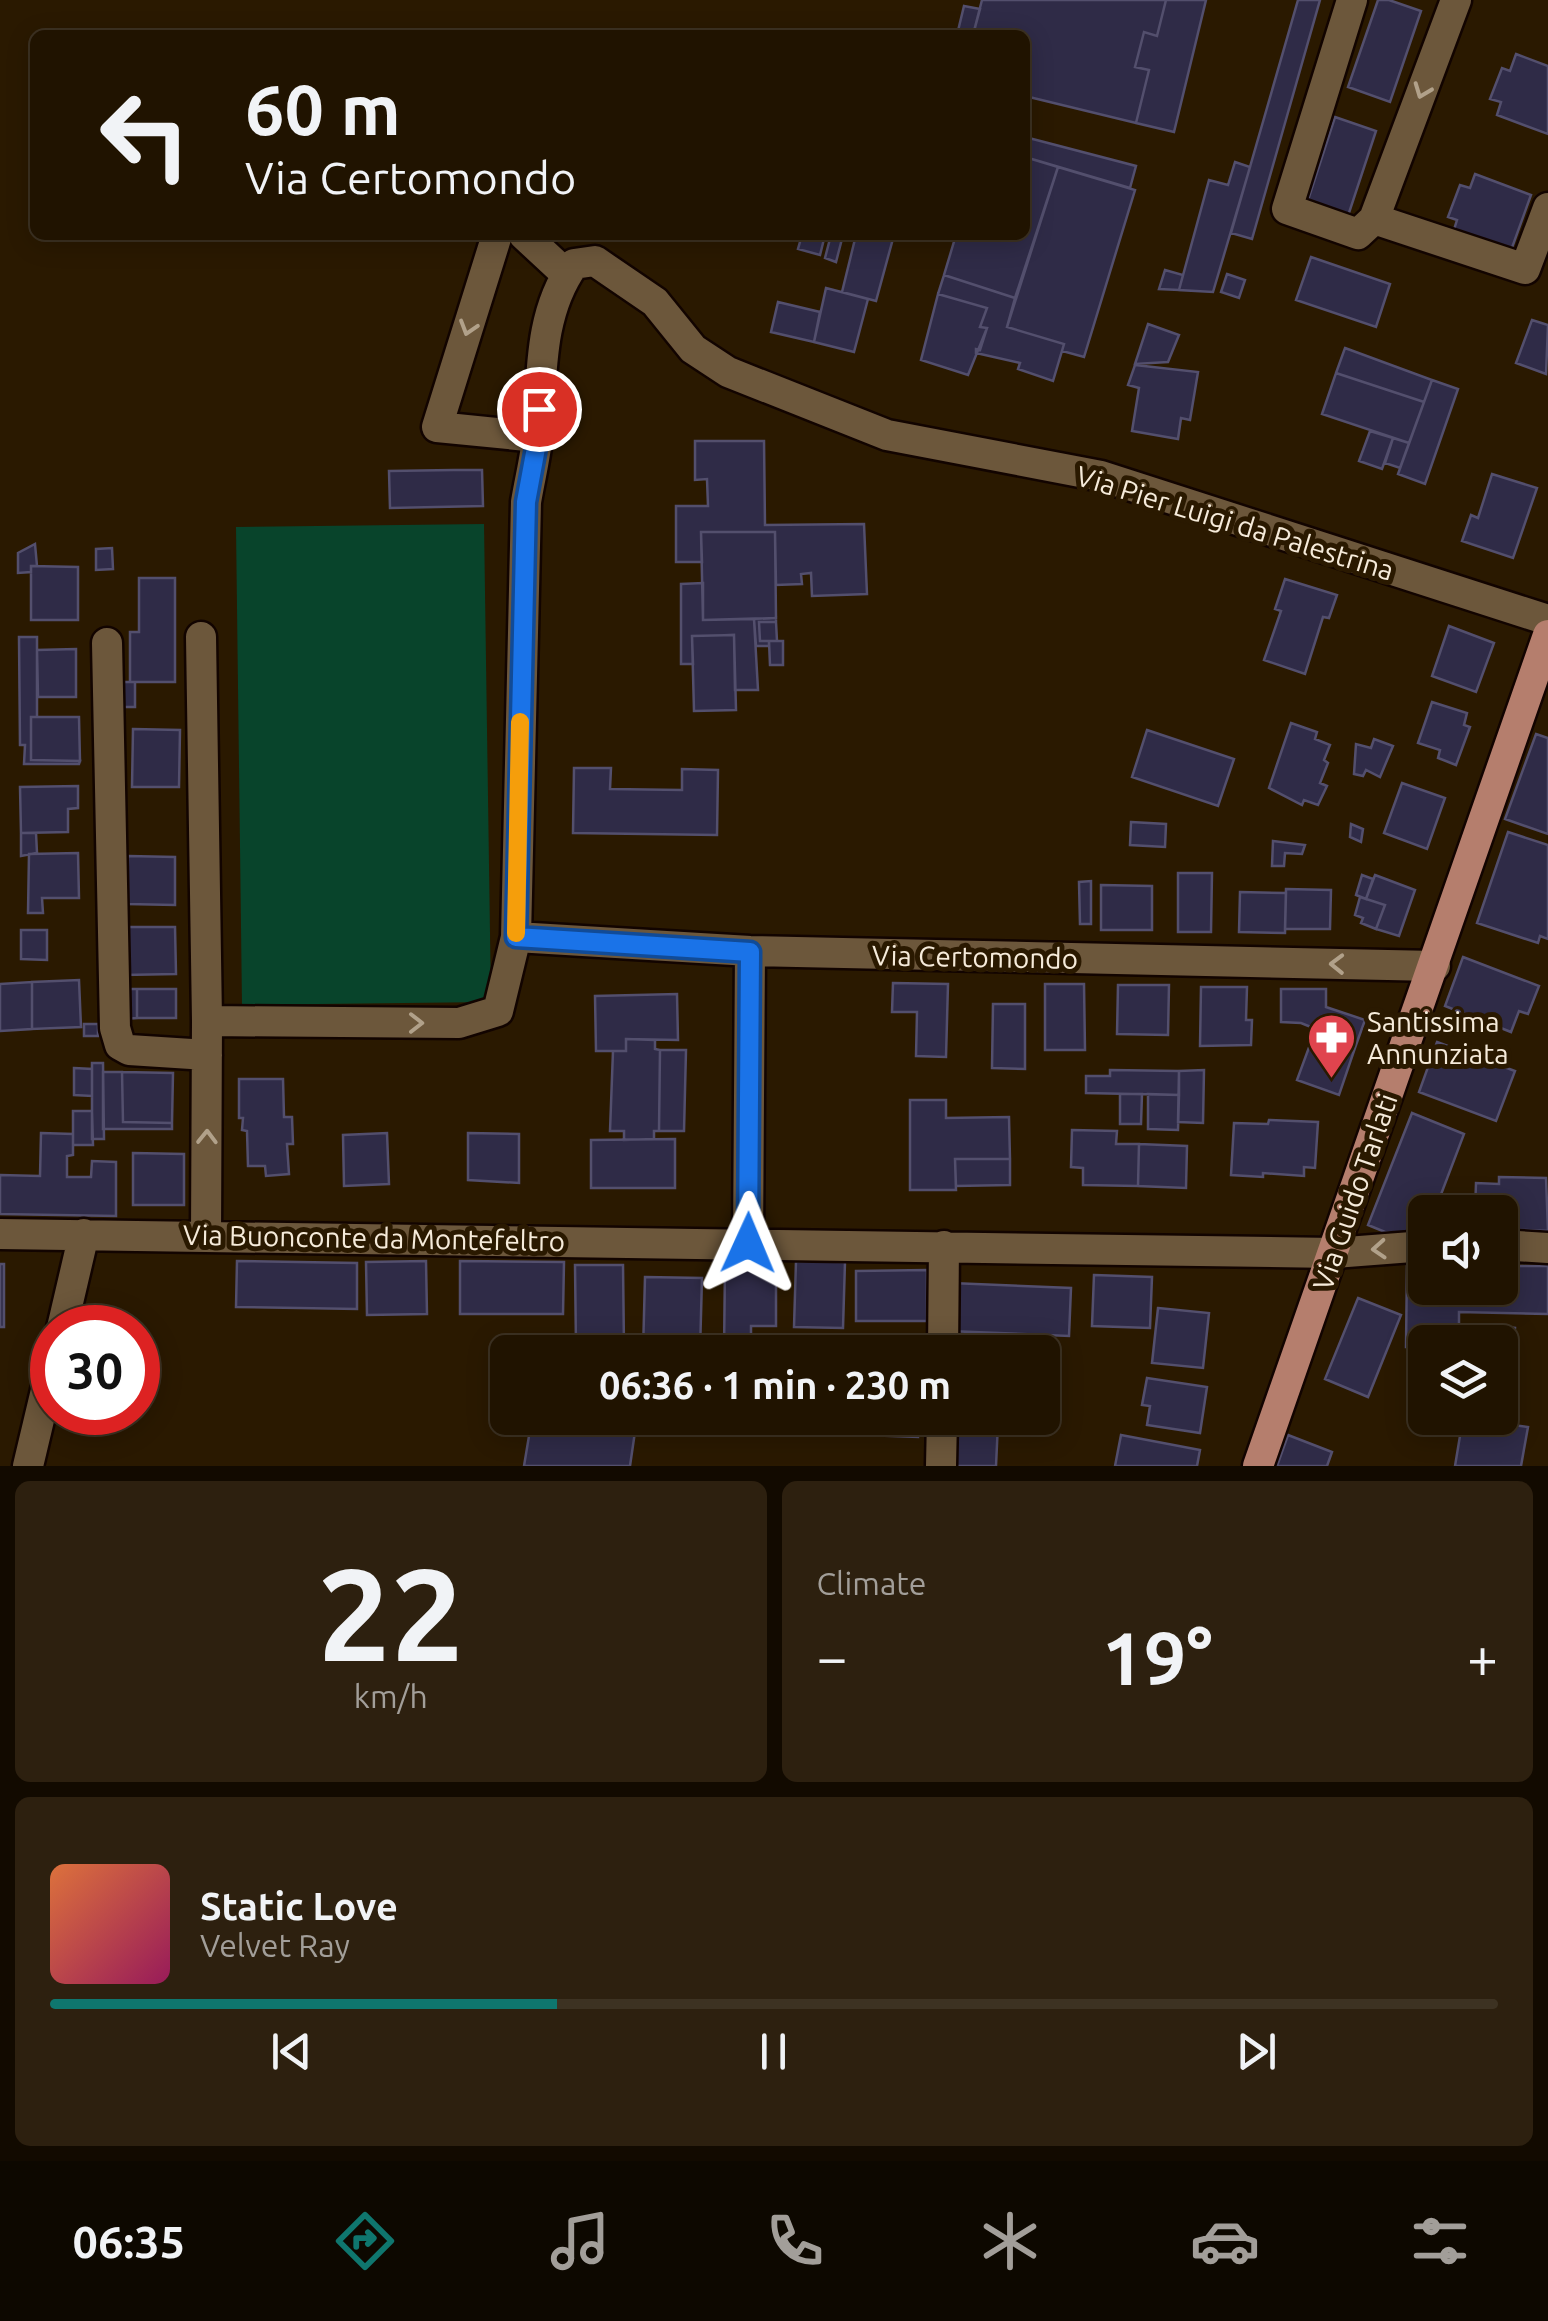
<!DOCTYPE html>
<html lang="en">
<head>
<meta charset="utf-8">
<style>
  :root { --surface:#201300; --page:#2d200f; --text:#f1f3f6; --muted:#a29e99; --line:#3d3222; --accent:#0f766e }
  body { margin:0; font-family:Ubuntu,sans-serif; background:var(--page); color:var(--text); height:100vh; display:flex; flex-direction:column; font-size:38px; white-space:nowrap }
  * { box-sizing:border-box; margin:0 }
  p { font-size:32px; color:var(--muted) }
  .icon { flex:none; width:55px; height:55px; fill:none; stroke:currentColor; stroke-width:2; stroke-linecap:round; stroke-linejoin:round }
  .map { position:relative; height:1466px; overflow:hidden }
  .details { display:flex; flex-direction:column; gap:15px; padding:15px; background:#120a00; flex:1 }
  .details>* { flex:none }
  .banner { position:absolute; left:30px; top:30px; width:1000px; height:210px; border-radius:15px; box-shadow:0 5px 25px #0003,0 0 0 2px var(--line); background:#201300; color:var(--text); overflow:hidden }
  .controls { position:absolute; left:1408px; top:1195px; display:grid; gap:20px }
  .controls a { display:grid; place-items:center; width:110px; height:110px; border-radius:15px; background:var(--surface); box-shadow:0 5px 25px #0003,0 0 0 2px var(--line); font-size:50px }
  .speed { position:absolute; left:30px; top:1305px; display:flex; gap:20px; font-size:50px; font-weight:700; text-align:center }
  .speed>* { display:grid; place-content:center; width:130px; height:130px; border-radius:50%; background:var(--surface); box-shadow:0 5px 25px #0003,0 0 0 2px var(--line); line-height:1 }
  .speed .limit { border:15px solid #d22; background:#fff; color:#111 }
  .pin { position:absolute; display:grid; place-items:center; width:85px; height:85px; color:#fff; margin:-42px; border:5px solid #fff; border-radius:50%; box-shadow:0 2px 10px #0007 }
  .me { position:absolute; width:110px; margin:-55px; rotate:1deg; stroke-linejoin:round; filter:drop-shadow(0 0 8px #0008) }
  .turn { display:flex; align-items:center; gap:35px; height:210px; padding:0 50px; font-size:45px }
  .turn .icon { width:130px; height:130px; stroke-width:2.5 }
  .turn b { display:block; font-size:70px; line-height:85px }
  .big { font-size:75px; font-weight:700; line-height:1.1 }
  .details .widget { flex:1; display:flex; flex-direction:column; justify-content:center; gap:15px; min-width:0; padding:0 35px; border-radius:15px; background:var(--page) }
  .details .dial { align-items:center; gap:0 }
  .dial b { font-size:130px; line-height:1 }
  .song { display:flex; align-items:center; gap:30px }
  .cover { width:120px; height:120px; border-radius:15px; background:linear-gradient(135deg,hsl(20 70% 55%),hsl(330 70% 35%)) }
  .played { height:10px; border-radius:5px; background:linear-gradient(90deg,var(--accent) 35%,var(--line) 35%) }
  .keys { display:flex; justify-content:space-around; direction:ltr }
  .heat { display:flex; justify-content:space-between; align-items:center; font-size:55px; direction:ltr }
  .details .tiles { flex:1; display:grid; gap:15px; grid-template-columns:1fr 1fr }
  .widget:last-child { grid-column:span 2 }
  .trip { position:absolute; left:490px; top:1335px; width:570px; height:100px; border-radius:15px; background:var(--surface); box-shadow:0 5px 25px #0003,0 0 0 2px var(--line); font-weight:700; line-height:100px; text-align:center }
  .tabs { display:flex; height:160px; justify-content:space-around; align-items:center; background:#0d0800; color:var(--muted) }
  .tabs .icon { width:70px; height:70px }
  .tabs .active { color:var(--accent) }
  .tabs b { font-size:45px; color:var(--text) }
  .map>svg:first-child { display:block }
  .green { fill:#08442b }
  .building { fill:#2f2b47; stroke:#534f6d; stroke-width:2.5 }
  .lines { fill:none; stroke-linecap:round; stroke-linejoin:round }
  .minor-casing { stroke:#120400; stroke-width:35 }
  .major-casing { stroke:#120400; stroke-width:35 }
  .minor { stroke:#6c573b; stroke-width:30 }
  .major { stroke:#b57e6d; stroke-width:30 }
  .oneway { stroke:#b1a18a }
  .route-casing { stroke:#114b97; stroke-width:25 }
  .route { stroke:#1a73e8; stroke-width:18 }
  .slow { stroke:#f59e0b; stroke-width:18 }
  .labels { text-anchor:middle; stroke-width:10; stroke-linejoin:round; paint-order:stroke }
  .street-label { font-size:28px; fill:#f6ebda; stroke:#2a1900 }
  .poi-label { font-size:28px; fill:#f6ebda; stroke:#2a1900; text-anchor:start }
</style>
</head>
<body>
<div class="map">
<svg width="1548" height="1466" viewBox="0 0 1548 1466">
  <rect width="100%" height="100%" fill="#2a1900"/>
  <!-- green -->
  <path class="green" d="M484,524L491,1002L242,1005L236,527Z"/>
  <!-- building -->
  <path class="building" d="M982,0H1166L1157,36L1144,32L1135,67L1149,70L1136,123L1025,96V35H973Z
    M1166,0H1206L1174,132L1136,123L1149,70L1135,67L1144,32L1157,36Z
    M1298,0H1320L1252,239L1231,233Z
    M1378,0H1389L1421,11L1390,102L1348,87Z
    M964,6L980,9L973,35H957Z
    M1516,54L1548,66V134L1497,115L1501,102L1490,99L1502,68L1510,71Z
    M1335,117L1376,131L1347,219L1306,206Z
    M1025,137L1136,166L1130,188L1025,157Z
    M1025,157L1058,167L1015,298L944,275L956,235H1025Z
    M1235,162L1250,167L1213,292L1179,290L1209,180L1228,185Z
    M1058,167L1135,190L1084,357L1062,351L1064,344L1007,327Z
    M1475,174L1531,195L1509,256L1452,236L1457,220L1448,217L1460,185L1470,188Z
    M802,235H825L820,255L798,249Z
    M831,235H843L836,262L825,258Z
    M856,235H894L876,301L842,292Z
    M1311,257L1390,284L1376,327L1296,300Z
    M1165,270L1183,275L1179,290L1159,289Z
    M1227,274L1245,280L1239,298L1221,292Z
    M944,275L1015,298L1007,327L1064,344L1053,381L1018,369L1020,363L976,353V349L980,350L987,328L980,327L987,308L938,294Z
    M826,288L868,299L854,352L814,342Z
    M938,294L987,308L980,327L987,328L968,375L921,360Z
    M778,302L820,312L814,342L771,332Z
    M1532,320L1548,325L1546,374L1516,363Z
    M1148,324L1179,335L1168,362L1135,364Z
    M1345,348L1432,380L1424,402L1336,373Z
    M1135,365L1198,372L1190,420L1181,418L1178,439L1132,431L1139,388L1128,385Z
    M1336,373L1424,402L1409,443L1322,414Z
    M1432,380L1458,389L1425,484L1398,474Z
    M1370,431L1393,438L1382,469L1359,461Z
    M1393,438L1409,443L1400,468L1385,463Z
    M695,441H764L765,525L864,524L867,594L812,596L811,573L801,574L802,584L776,585L775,532H701L702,562H676V506H708L707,479L695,480Z
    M454,470H482L483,506L390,508L389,471Z
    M1492,474L1537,488L1513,558L1462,541L1471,515L1478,518Z
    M701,532H775L776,618L703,620Z
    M35,544L37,566H31V572L18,573V553Z
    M112,548L113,569L96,570V549Z
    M31,566L78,567V620H31Z
    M139,578H175V682H130V632H139Z
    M1285,579L1337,595L1329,618L1323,617L1305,674L1264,660L1281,611L1275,609Z
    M703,583V620L754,619L758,690H735L734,635L692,636L693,664H681V584Z
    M776,618V622H759L760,641H769V646H756L754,619Z
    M759,622H776L777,641H760Z
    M1449,626L1494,643L1476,692L1432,676Z
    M734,635L736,710L694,711L692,636Z
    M19,637H37V717H31V760L80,761L79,764H24L25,745H20Z
    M769,641H783V665H770Z
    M76,649V697H38L37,650Z
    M120,682H135V707H120Z
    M1432,702L1467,713L1464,725L1470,727L1456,765L1438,758L1440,750L1418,743Z
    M31,717H79L80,761L31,760Z
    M1291,723L1317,732L1315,739L1330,745L1324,760L1328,763L1320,783L1327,786L1318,805L1304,800L1302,805L1269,788Z
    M133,729L180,730L179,787H132Z
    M1147,730L1234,759L1218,806L1132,777Z
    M1536,734L1548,738V834L1505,819Z
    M1374,739L1393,746L1380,777L1366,770L1363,776L1354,774L1356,744L1371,748Z
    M574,768H611L610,789L682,790V769L718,770L717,835L573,833Z
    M1402,783L1445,798L1427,849L1384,833Z
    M78,786V808L68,809V832L21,833L20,787Z
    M1131,822L1166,824L1165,847L1130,845Z
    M1351,824L1363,829L1361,842L1350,837Z
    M1508,832L1548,845V939L1540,936L1538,943L1477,923Z
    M21,833H36L37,853L21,856Z
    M1273,841L1305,845L1302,854L1285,853L1284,866H1272Z
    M78,853L79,898H42L43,913H28L29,854Z
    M128,856L175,857V905L127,904Z
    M1178,873H1212L1211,932H1178Z
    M1362,875L1373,879L1366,899L1356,895Z
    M1375,875L1415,890L1399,936L1376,929L1385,905L1366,899Z
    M1091,881V924H1080L1079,882Z
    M1101,885L1152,886V930H1101Z
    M1286,889L1331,890L1330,929H1285Z
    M1240,892L1286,893L1285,933L1239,932Z
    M1360,897L1385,905L1376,929L1361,923L1363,918L1355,915Z
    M122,927H175L176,974L123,975Z
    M21,930H47V960L21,959Z
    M1463,957L1539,986L1528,1014L1519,1011L1511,1032L1445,1006Z
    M79,980L81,1027L32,1029V982Z
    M32,982V1029L0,1031V984Z
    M893,983L948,984L946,1057L916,1056L917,1012H892Z
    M1045,984H1084L1085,1050H1045Z
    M1118,985H1169L1168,1035L1117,1034Z
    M1201,987H1247L1246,1020H1252L1251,1045L1200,1046Z
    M124,989H137V1018L124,1019Z
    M137,989H176V1018H137Z
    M1281,989H1326V1007L1365,1020L1356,1045L1301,1023L1281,1022Z
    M677,994L678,1040L626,1039V1051H596L595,996Z
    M993,1004H1025V1069L992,1068Z
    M84,1024H98V1036H84Z
    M1315,1031L1356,1045L1339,1095L1297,1080Z
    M626,1039L655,1040V1049L660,1050L659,1131H654V1139L624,1140V1131H610L613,1051H626Z
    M1437,1042L1515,1071L1496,1121L1419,1092Z
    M660,1050H686L684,1131H659Z
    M92,1063H103L104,1139H92Z
    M74,1068L92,1069V1096L74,1095Z
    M1110,1070L1179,1071V1095L1086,1093V1076H1110Z
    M1204,1070L1203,1123L1178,1122L1179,1071Z
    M103,1072H122L123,1122L172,1123V1129H103Z
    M122,1072L173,1073L172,1123L123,1122Z
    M239,1079H283L284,1117H292L293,1144H287L289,1174L266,1176L265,1166H248L247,1131L242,1130L243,1118H239Z
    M1120,1094H1142L1141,1124H1120Z
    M1148,1094L1179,1095L1178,1130L1148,1129Z
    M910,1100H946V1118L1009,1117L1010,1159H955L956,1190H910Z
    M73,1111H92L93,1145H73Z
    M1412,1113L1464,1134L1440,1197H1456L1455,1212H1425V1233L1385,1232L1368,1225Z
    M1269,1120L1318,1122L1315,1168L1304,1167V1176L1263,1173V1177L1231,1175L1234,1123L1268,1124Z
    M1072,1130L1117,1131L1116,1144H1139L1138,1186L1083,1185V1168L1071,1167Z
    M41,1133L73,1134V1155L67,1156V1177H91L92,1161L116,1162V1216L0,1214V1175L40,1176Z
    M387,1133L389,1184L344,1186L343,1135Z
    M468,1133L519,1134V1183L468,1180Z
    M675,1139V1188H591V1140Z
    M1139,1144L1187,1146L1186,1188L1138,1186Z
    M133,1153L184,1154V1205H133Z
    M955,1159H1010V1185L956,1186Z
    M1499,1177L1546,1178L1548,1231L1500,1229V1212H1475L1476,1183L1499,1184Z
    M237,1261L357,1263V1309L236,1307Z
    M426,1261L427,1314L367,1315L366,1262Z
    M460,1261L564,1262L563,1314H460Z
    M796,1261L845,1262L843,1328L794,1327Z
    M0,1264H4V1327H0Z
    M1407,1264H1425V1288H1500V1266H1548V1314L1459,1312V1342H1425V1347H1406Z
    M575,1265H623L624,1348H576Z
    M725,1265H776V1326H751V1352H724Z
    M927,1270V1321H856V1271Z
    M1094,1275L1152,1277L1150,1328L1092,1326Z
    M645,1277L702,1278L700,1352H643Z
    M951,1283L1071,1288L1069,1336L949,1331Z
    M1358,1298L1401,1315L1368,1397L1325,1379Z
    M1158,1308L1209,1313L1203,1368L1152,1363Z
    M1493,1326L1515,1328L1513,1351L1500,1350V1342H1492Z
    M1147,1378L1207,1387L1200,1433L1147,1425L1150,1406L1142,1405Z
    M532,1418H637L630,1466H524Z
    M866,1418H919L918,1437L865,1435Z
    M1463,1418L1528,1427L1521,1466H1455Z
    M949,1422L998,1423L996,1466H948Z
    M1121,1435L1200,1450L1197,1466H1115Z
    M1288,1435L1332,1452L1327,1466H1277Z"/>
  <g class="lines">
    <defs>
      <path id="minor" d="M1352,0L1287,209L1358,234L1374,219
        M1456,0L1374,219L1525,269L1548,208
        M497,235L437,427L537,437
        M524,235L566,274
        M201,637L207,1021
        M107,643L115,1028L120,1045L129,1050L207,1055
        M516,937L750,951L1435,966
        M0,1234L1334,1253L1425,1246
        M206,1235L207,1021L459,1023L498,1011L516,937L526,502C530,478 536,455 538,431C542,373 539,313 574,264L595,261L655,302L693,349L728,372L887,435L1101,476L1548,620
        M748,1243L750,951
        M1500,1245L1548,1248
        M62,1328L84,1234
        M943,1352L944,1246
        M28,1466L52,1365
        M941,1466L942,1418"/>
      <path id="major" d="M1258,1466L1548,635"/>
    </defs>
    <!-- minor casing -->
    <use href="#minor" class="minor-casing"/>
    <!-- major casing -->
    <use href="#major" class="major-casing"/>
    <!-- minor -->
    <use href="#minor" class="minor"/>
    <!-- major -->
    <use href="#major" class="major"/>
  </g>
  <!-- one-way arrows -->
  <defs><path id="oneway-chevron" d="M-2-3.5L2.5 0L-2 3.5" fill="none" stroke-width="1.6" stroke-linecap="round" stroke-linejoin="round" transform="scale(2.5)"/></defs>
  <g class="oneway">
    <use href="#oneway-chevron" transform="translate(1422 91) rotate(111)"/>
    <use href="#oneway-chevron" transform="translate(468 328) rotate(107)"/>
    <use href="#oneway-chevron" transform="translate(1337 964) rotate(-179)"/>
    <use href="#oneway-chevron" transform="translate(416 1023)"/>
    <use href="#oneway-chevron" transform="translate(207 1137) rotate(-89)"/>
    <use href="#oneway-chevron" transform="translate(1379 1249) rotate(176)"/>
  </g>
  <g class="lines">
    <defs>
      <path id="route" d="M539,409L538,437L526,502L516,937L750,952L748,1243"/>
    </defs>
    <!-- route casing -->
    <use href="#route" class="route-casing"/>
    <!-- route -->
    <use href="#route" class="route"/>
    <!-- slow -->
    <path class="slow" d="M516,933L520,722"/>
  </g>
  <!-- icons -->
  <defs>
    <symbol id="pharmacy-pin" viewBox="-11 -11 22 30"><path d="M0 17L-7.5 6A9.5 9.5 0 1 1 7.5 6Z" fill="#e0444e" stroke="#2a1900"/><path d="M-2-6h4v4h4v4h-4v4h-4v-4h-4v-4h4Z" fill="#fff"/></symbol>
  </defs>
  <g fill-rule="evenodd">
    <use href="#pharmacy-pin" x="1304" y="1010" width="55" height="75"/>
  </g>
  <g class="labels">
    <!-- street labels -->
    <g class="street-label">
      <text transform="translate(1235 523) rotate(17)" y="10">Via Pier Luigi da Palestrina</text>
      <text transform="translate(975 957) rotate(1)" y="10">Via Certomondo</text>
      <text transform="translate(1355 1192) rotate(-71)" y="10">Via Guido Tarlati</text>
      <text transform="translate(374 1238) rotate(1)" y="10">Via Buonconte da Montefeltro</text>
    </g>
    <!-- poi labels -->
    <g class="poi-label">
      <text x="1367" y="1032">Santissima<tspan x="1367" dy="32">Annunziata</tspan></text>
    </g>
  </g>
</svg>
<div class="controls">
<a><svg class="icon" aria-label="sound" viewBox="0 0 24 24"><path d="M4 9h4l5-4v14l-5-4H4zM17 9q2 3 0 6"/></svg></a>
<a><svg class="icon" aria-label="layers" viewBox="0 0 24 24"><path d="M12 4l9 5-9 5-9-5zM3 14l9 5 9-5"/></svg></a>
</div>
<div class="speed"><div class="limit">30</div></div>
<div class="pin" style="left:539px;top:409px;background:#d93025"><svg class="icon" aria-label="arrive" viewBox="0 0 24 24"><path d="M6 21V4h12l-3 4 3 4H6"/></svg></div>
<svg class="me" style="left:748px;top:1243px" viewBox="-20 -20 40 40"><path d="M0-17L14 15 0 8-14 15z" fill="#1a73e8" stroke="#fff" stroke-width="4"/></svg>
<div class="trip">06:36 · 1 min · 230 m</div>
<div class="banner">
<div class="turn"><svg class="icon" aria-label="left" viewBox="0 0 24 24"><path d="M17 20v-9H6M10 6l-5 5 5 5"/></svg><div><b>60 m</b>Via Certomondo</div></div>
</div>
</div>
<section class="details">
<div class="tiles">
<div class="widget dial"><b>22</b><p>km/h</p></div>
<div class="widget"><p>Climate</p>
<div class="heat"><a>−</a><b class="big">19°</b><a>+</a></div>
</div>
<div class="widget">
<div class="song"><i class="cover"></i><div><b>Static Love</b><p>Velvet Ray</p></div></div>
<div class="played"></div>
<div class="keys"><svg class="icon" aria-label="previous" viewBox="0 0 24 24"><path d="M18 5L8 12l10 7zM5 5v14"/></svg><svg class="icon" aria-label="pause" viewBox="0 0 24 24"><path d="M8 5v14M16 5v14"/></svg><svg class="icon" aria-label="next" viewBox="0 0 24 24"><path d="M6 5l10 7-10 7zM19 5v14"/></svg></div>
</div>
</div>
</section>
<nav class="tabs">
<b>06:35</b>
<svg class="icon active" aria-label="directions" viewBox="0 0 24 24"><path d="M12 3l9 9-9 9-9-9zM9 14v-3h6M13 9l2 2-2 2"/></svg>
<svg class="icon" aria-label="music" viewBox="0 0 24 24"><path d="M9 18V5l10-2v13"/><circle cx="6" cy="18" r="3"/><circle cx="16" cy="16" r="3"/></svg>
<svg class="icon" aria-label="phone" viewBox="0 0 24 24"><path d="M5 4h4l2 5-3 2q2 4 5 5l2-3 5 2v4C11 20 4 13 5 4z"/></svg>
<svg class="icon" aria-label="climate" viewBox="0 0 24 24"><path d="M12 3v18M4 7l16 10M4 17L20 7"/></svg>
<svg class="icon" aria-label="car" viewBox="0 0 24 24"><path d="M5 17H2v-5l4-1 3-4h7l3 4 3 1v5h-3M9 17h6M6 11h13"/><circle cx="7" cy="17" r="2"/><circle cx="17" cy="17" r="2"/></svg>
<svg class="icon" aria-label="filters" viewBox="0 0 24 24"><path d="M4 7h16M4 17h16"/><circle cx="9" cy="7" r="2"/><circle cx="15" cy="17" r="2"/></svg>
</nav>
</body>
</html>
